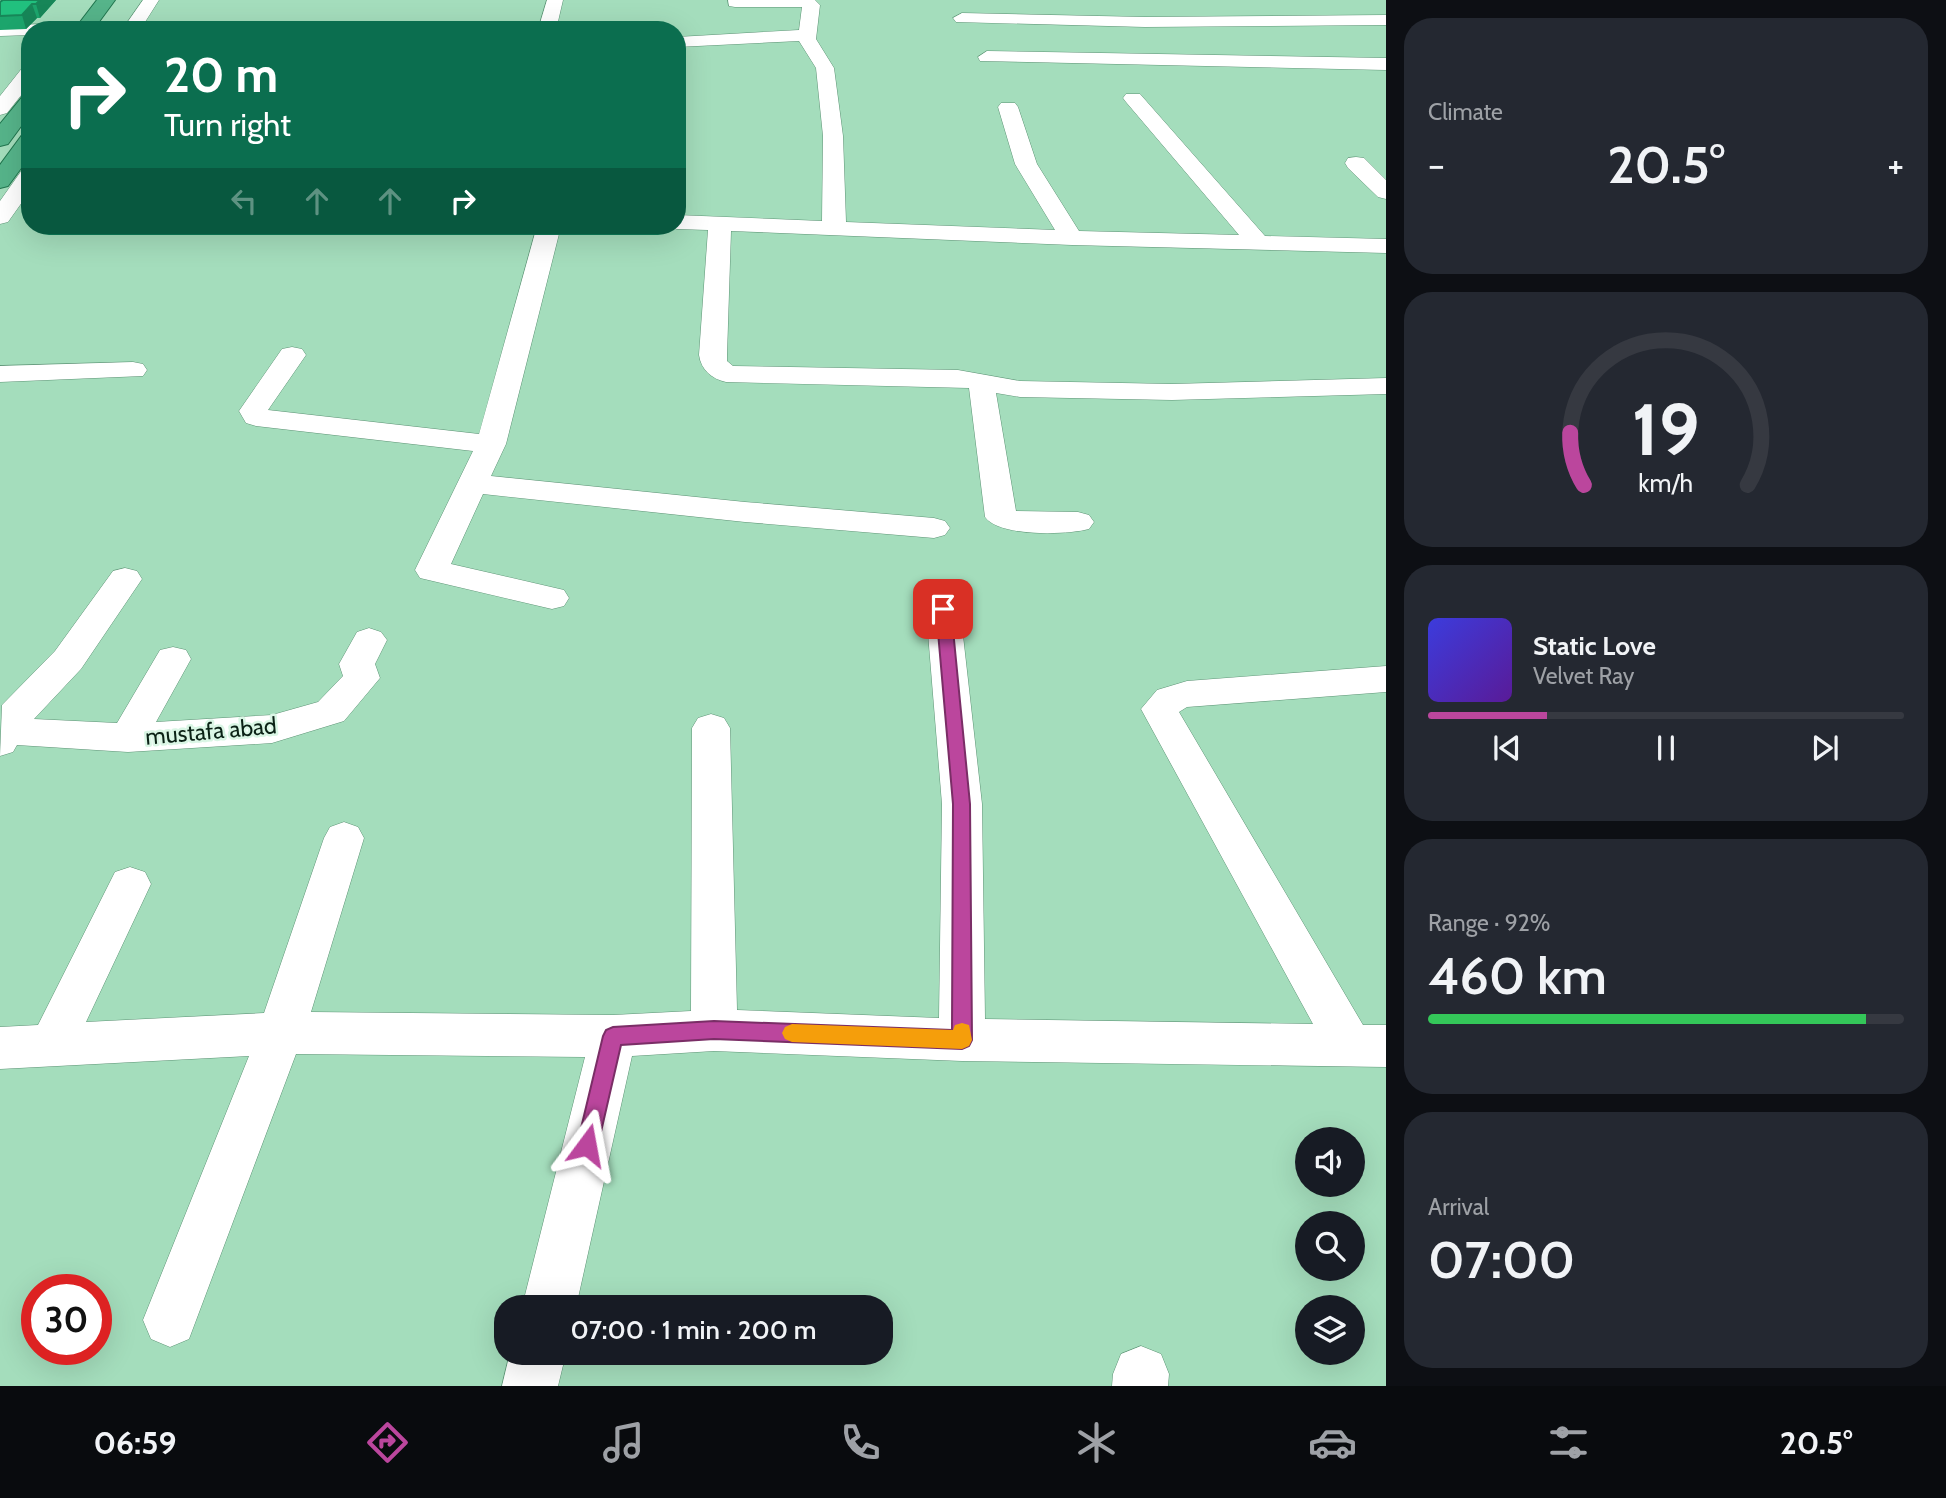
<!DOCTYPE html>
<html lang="en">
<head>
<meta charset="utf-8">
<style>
  :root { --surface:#171b24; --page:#242831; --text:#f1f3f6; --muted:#9ea1a6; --line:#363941; --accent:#bb469d }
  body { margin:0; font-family:Cabin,sans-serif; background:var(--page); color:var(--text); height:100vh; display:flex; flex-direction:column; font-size:26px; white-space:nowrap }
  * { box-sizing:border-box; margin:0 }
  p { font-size:23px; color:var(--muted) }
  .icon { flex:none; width:38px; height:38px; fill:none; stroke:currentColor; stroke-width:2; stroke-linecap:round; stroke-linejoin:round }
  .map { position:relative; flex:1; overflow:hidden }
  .drawer { display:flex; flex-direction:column; gap:18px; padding:18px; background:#0d0f14; width:560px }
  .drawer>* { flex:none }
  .banner { position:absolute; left:21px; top:21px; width:665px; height:214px; border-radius:28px; box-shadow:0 7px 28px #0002; background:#0b6e4f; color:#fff; overflow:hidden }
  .fabs { position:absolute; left:1295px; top:1127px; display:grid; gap:14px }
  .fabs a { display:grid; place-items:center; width:70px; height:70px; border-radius:50%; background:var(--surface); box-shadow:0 7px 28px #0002; font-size:35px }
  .speed { position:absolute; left:21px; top:1274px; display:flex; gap:14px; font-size:35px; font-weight:700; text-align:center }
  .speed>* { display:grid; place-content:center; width:91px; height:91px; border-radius:50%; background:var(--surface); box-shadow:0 7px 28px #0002; line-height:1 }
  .speed .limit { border:10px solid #d22; background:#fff; color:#111 }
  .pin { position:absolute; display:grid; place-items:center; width:60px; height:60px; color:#fff; margin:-30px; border-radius:14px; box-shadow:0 4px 10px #0006 }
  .me { position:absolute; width:77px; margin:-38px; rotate:13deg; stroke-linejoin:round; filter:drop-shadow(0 0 5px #0008) }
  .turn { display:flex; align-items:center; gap:24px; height:147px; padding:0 28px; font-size:32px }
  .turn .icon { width:91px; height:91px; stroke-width:2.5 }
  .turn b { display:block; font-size:49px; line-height:60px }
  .lanes { display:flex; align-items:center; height:66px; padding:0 28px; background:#0003; justify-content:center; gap:35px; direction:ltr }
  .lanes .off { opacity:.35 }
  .big { font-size:52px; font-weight:600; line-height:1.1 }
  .drawer .card { flex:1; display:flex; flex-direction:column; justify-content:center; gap:10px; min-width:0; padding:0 24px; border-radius:28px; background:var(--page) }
  .drawer .dial { align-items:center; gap:0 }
  .dial svg { height:182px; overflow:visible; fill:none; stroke:var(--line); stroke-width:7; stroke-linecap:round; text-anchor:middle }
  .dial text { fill:var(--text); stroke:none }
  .song { display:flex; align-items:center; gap:21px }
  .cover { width:84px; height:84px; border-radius:10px; background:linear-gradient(135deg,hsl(240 70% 55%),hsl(270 70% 35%)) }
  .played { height:7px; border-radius:4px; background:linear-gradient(90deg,var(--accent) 25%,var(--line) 25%) }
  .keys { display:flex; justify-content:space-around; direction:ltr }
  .heat { display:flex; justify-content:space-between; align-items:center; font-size:38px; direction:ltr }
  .charge { height:10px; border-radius:5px; background:linear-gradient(90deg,#34c759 92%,var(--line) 0) }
  .trip { position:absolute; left:494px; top:1295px; width:399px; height:70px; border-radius:28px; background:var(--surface); box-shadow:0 7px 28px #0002; font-weight:600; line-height:70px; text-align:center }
  .menu { display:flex; height:112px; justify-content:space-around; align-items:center; background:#090b0e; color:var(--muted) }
  .menu .icon { width:49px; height:49px }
  .menu .active { color:var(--accent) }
  .menu b { font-size:32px; color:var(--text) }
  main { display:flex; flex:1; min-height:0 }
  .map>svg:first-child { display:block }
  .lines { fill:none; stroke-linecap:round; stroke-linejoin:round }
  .minor-casing { stroke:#5d9375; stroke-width:1 }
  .trunk-casing { stroke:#20754e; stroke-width:2 }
  .minor { fill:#fff; fill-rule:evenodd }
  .trunk { fill:#56b48a; fill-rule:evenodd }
  .wall { fill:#1ca56c }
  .shaded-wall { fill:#178658 }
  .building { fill:#21c07e; stroke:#178658; stroke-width:2 }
  .route { fill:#bb469d; stroke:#7a2e66; stroke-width:2 }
  .slow { fill:#f59e0b }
  .labels { text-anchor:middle; stroke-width:5; stroke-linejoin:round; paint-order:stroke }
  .street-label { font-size:23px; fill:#0b2216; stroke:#daf6e5 }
</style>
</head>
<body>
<main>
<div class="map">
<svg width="1386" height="1386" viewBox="0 0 1386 1386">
  <rect width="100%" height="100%" fill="#a4ddbc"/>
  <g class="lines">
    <defs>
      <path id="minor" d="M143,0H159L140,30H122Z
        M547,0H563L556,30H538Z
        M728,0H815L820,5L816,39L834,68L843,136L846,222L1055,230L1015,164L998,107L1001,103H1015L1018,107L1037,164L1079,231L1239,235L1126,102L1123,98L1126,94H1140L1265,236L1386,239V253L1072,245L731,231L727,355V361L733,366L958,370L1020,381L1172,384L1386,378V394L1172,400L1020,397L996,393L1016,511L1078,512L1089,515L1094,522L1089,529C1067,535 999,537 985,517L969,388L726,382C712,379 701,370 699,355L708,230L677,229L668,226H677V215L822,221L823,136L816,68L799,41L677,47V37L799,30L802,7H735L729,6Z
        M962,13L1145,17L1386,15V25L1145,27L956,22L953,18Z
        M85,22L91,23L94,27L92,30H30V35L0,36V26Z
        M987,51L1386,58V70L980,61L978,57Z
        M30,65V84L7,113L0,115V96L23,67Z
        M1356,157L1364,158L1386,180V199L1378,197L1348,168L1345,163L1348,158Z
        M30,168V191L8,222L0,224V201L22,170Z
        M537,226H561L506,444L491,476L745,502L934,518L945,521L950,528L945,535L934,538L745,522L483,494L451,564L564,590L569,598L564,606L552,609L420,578L415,570L473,451L256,426L246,423L239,411L282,349L292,347L302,349L306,355L268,410L479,434Z
        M133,362L143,364L147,370L143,376L0,382V366Z
        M125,568L137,571L142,579L81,669L34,719L117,723L160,650L173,647L186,650L191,659L156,722L272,715L318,702L343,676L339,664L357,632L369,628L381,632L387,640L375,664L380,678L344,721L272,743L128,752L17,745L13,752L0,756L2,705L55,651L113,571Z
        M943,598L955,601L960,609L982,804L985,1019L1313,1024L1141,709L1157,690L1187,681L1386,666V692L1187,707L1179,712L1363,1025H1386V1067L962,1061L714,1051L632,1056L576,1307H522L585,1057L296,1054L189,1339L170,1347L151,1339L143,1320L249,1056L0,1069V1027L38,1025L115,872L130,867L145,872L151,884L86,1022L264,1013L324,838L330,827L344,822L358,827L364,838L311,1012L613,1015L691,1011L692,728L698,718L711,714L724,718L730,728L737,1010L939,1018L942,804L926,609L931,601Z
        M1141,1346L1161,1354L1169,1374L1168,1386H1112L1113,1374L1121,1354Z
        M510,1353H566L558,1386H502Z"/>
      <path id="trunk" d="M97,0H115L93,30H74Z
        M30,94V114L8,144L0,146V124L23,96Z
        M30,133V156L8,186L0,188V165L22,135Z"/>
    </defs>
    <!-- minor casing -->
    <use href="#minor" class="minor-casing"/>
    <!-- trunk casing -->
    <use href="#trunk" class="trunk-casing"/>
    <!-- minor -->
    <use href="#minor" class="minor"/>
    <!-- trunk -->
    <use href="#trunk" class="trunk"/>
  </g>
  <!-- wall -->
  <path class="wall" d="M56,0L40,18H37L26,29L0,30V2Z"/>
  <!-- shaded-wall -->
  <path class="shaded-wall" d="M40,0H56L40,18L36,4Z
    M32,4L37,18L26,29L22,15Z"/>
  <!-- building -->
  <path class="building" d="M3,0H40L36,4H32L22,15L0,16V2Z"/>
  <!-- route -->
  <path class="route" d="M943,604L951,609L970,804L972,1040L969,1046L962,1049L714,1039L621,1045L598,1145L595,1152L587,1155L580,1152L577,1145L603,1036L606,1030L613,1027L714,1021L952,1030L953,804L936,609Z"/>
  <!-- slow -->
  <path class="slow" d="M962,1023L969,1025L972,1040L969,1046L962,1049L792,1042L785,1039L782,1033L785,1027L792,1024L953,1030L955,1025Z"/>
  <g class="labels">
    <!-- street labels -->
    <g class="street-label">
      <text transform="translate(211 731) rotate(-5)" y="8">mustafa abad</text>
    </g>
  </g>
</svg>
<div class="fabs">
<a><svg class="icon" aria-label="sound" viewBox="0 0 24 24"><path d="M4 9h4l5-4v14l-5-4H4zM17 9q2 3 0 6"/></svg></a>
<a><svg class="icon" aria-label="search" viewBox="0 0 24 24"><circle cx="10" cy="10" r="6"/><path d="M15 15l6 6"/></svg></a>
<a><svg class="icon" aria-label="layers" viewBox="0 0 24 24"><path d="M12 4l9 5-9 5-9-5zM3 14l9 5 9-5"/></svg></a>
</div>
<div class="speed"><div class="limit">30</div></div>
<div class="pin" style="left:943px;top:609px;background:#d93025"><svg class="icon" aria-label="arrive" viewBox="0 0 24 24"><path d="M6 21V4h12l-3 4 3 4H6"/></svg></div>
<svg class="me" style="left:587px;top:1145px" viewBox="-20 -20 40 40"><path d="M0-17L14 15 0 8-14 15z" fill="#bb469d" stroke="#fff" stroke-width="4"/></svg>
<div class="trip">07:00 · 1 min · 200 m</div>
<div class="banner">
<div class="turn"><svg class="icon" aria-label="right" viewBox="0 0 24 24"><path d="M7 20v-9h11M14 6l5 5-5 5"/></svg><div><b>20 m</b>Turn right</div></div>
<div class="lanes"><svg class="icon off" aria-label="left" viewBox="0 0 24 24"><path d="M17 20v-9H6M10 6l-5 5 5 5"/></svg><svg class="icon off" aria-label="ahead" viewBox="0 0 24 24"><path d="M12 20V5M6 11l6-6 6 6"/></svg><svg class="icon off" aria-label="ahead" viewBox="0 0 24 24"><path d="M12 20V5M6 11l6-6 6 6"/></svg><svg class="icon" aria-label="right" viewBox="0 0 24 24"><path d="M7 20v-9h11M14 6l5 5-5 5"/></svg></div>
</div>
</div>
<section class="drawer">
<div class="card"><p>Climate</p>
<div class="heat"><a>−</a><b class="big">20.5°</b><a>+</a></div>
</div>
<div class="card dial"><svg viewBox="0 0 100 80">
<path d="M14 69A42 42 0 1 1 86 69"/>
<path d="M14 69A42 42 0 0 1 8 46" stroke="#bb469d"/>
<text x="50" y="56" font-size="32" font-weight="700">19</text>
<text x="50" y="72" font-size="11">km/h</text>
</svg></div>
<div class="card">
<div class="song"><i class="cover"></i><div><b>Static Love</b><p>Velvet Ray</p></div></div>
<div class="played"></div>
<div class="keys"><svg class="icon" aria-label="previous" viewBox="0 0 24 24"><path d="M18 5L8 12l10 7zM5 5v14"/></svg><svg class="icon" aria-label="pause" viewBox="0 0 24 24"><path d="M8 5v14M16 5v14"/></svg><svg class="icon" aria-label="next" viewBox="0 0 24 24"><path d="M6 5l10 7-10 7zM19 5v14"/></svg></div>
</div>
<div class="card"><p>Range · 92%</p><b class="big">460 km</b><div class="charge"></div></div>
<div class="card"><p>Arrival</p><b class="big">07:00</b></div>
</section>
</main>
<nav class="menu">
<b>06:59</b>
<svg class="icon active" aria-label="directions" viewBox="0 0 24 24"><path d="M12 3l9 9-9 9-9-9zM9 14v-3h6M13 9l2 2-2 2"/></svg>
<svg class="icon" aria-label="music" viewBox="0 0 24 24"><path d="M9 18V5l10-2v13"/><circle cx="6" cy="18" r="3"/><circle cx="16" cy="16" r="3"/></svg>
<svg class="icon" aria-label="phone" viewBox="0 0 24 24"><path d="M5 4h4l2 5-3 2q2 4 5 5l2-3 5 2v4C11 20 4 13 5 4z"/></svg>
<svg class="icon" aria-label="climate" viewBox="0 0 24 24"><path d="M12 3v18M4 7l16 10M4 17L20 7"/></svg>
<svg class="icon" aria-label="car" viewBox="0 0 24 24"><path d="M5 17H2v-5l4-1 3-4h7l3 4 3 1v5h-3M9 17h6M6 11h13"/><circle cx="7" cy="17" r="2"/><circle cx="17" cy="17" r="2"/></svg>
<svg class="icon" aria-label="filters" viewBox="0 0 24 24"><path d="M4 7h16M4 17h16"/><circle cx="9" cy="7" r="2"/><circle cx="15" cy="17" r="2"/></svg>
<b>20.5°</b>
</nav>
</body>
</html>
